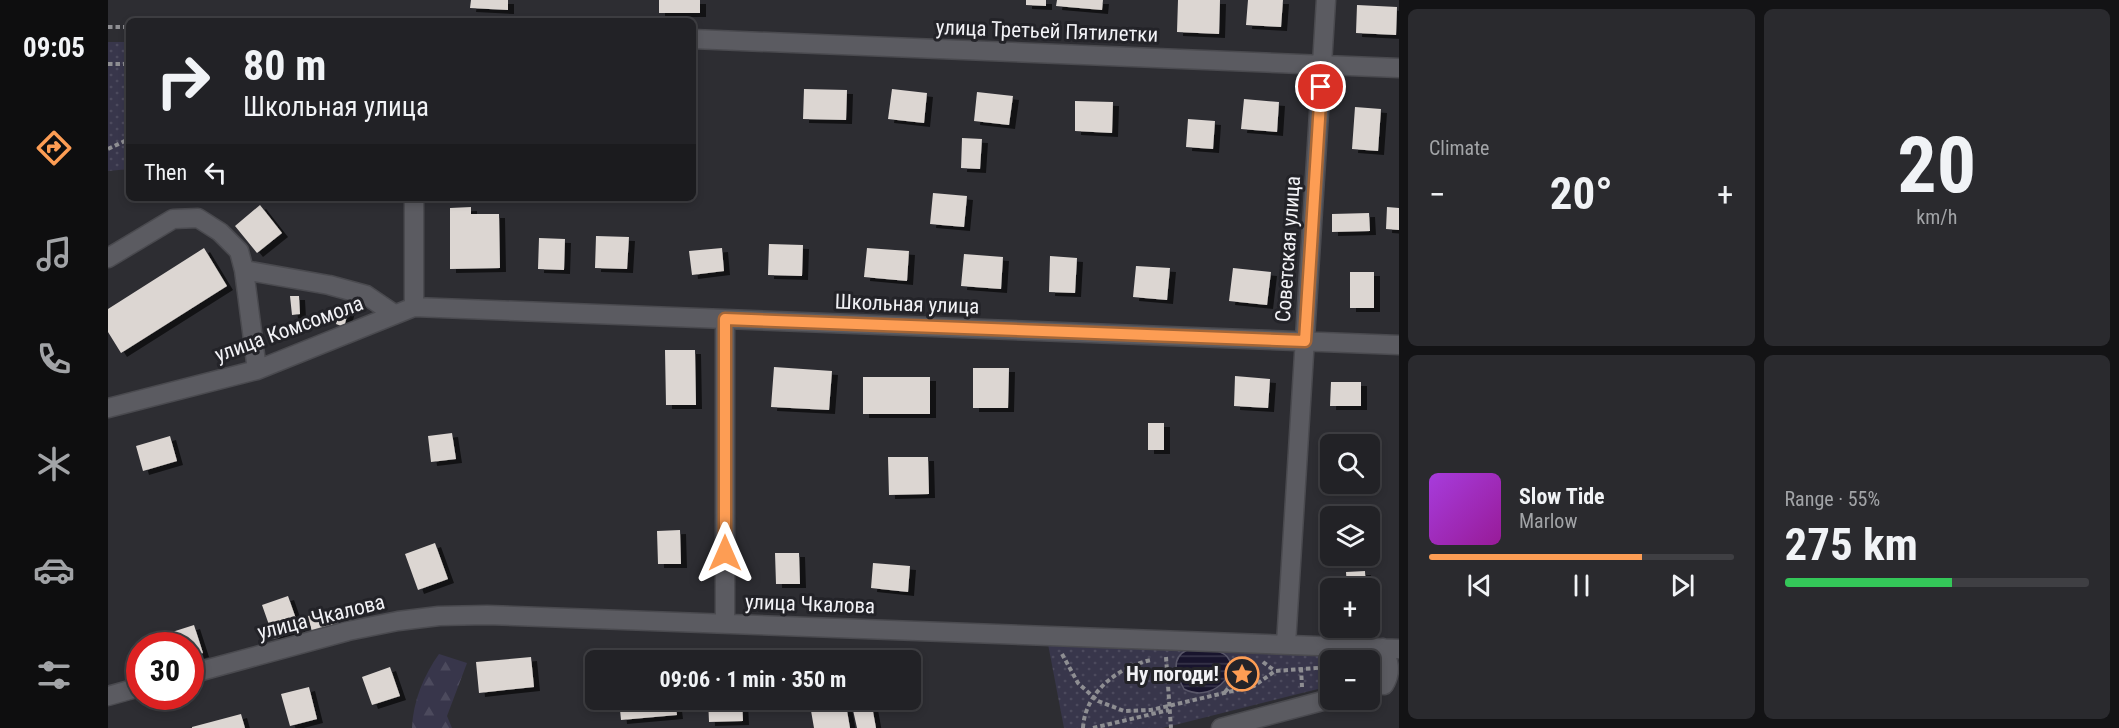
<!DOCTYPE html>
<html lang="en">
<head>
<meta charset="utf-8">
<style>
  :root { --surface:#222226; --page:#2a2a2e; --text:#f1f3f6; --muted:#a2a4a7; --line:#3f3f43; --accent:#fd9d54 }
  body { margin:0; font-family:"Roboto Condensed",sans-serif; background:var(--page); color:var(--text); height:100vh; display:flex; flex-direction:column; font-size:22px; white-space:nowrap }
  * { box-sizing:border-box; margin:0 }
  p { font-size:20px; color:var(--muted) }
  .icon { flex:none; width:33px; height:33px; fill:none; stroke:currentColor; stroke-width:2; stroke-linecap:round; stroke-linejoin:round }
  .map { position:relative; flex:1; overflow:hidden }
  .drawer { display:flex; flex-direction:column; gap:9px; padding:9px; background:#131315; width:720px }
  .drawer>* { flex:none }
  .banner { position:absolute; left:18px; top:18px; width:570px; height:183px; border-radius:9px; box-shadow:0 3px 9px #0003,0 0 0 2px var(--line); background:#222226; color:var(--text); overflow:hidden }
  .fabs { position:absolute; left:1212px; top:434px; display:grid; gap:12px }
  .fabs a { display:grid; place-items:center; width:60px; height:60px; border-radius:9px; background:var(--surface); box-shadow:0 3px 9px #0003,0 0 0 2px var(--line); font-size:30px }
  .speed { position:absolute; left:18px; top:632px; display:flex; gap:12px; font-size:30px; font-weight:700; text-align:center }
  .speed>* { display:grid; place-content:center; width:78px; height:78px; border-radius:50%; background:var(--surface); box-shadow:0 3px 9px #0003,0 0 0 2px var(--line); line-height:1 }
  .speed .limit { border:9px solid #d22; background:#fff; color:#111 }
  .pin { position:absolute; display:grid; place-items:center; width:51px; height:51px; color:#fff; margin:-26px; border:3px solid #fff; border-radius:50%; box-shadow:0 2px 6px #0007 }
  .me { position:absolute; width:66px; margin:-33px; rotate:0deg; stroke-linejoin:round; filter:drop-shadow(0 0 4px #0008) }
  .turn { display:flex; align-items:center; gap:21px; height:126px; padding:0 18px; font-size:27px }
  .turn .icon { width:78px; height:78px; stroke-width:2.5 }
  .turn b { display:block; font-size:42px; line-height:51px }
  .then { display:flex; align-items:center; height:57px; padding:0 18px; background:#0003; gap:12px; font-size:22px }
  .big { font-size:45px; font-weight:700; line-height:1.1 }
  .drawer .tile { flex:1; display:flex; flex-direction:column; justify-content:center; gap:9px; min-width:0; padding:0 21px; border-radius:9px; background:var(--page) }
  .drawer .dial { align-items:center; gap:0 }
  .dial b { font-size:78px; line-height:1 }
  .song { display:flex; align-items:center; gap:18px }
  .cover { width:72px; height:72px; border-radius:9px; background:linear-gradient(135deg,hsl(280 70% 55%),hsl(300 70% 35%)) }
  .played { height:6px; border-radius:3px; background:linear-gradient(90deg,var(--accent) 70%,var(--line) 70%) }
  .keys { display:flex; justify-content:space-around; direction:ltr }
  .heat { display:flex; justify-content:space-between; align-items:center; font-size:33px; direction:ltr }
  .charge { height:9px; border-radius:4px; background:linear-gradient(90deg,#34c759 55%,var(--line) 0) }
  .drawer .tiles { flex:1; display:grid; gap:9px; grid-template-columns:repeat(2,1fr) }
  .trip { position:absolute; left:477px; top:650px; width:336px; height:60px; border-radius:9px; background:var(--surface); box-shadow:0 3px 9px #0003,0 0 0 2px var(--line); font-weight:700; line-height:60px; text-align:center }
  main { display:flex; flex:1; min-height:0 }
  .dock { display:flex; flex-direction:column; width:108px; justify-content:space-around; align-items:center; background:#0e0e0f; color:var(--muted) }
  .dock .icon { width:42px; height:42px }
  .dock .on { color:var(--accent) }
  .dock b { font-size:27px; color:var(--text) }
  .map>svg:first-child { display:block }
  .forest { fill:url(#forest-firs) }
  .park { fill:url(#park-dots) }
  .water { fill:url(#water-rules); stroke:#595769; stroke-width:1.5 }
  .building { fill:#dcd6d2; filter:url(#shadow) }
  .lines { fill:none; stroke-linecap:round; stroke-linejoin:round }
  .minor-casing { stroke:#4a4a4f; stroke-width:21 }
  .path { stroke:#8e8e92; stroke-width:4; stroke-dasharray:4.5 3; stroke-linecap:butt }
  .minor { stroke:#5b5b61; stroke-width:18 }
  .route-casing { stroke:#a46637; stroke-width:15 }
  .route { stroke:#fd9d54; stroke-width:10 }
  .labels { text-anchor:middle; stroke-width:6; stroke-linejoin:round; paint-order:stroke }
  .street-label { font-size:21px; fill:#f2f2f6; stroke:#232328 }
  .poi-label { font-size:21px; font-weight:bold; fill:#f2f2f6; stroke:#232328; text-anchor:end }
</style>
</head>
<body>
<main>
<nav class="dock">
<b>09:05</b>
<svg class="icon on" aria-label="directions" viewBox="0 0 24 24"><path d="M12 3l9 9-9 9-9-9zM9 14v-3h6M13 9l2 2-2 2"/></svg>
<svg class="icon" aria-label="music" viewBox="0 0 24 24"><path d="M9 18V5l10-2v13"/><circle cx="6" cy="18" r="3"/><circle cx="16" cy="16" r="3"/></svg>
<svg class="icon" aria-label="phone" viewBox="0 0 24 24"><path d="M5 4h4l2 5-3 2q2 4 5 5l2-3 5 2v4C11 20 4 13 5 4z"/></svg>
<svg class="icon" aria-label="climate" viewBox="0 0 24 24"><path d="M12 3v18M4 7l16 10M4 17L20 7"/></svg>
<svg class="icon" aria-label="car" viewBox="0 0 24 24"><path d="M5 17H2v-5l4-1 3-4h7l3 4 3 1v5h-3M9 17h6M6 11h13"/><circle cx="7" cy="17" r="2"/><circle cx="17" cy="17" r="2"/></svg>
<svg class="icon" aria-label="filters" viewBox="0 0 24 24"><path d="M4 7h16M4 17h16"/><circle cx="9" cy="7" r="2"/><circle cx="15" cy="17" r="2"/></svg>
</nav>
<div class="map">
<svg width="1291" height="728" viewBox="0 0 1291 728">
  <defs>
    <pattern id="forest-firs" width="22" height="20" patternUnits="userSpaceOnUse" patternTransform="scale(1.5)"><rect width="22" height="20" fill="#38364b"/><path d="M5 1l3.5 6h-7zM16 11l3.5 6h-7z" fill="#4c4a5d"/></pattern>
    <pattern id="park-dots" width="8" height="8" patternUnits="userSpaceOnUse" patternTransform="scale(1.5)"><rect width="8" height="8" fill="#38364b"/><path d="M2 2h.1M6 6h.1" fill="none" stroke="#4c4a5d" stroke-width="1.8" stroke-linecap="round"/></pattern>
    <pattern id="water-rules" width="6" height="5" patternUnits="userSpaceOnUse" patternTransform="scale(1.5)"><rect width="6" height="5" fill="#18142d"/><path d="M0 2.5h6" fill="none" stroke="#3a374c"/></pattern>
    <filter id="shadow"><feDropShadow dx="6" dy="4" stdDeviation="0" flood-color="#0009"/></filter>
  </defs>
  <rect width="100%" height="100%" fill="#2d2d32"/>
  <!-- forest -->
  <path class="forest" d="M331,654L359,663L339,716L344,728H304C305,701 316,675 331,654Z"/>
  <!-- park -->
  <path class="park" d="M0,42H21V169L0,171Z
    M940,644L1246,650L1255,657L1256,660H1222V686L1055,728H956Z"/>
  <!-- water -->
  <path class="water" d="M1079,650C1089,650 1103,648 1112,652C1139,662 1109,706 1076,689C1068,675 1062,658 1079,650Z"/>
  <!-- building -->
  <path class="building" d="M363,0H400V10L362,8Z
    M551,0H592V13H551Z
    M918,0H938V6L918,5Z
    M949,0H995L994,10L948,6Z
    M1070,0H1112L1111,34L1069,32Z
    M1140,0H1175L1173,27L1138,25Z
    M1249,5L1289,7L1288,35L1248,33Z
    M696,89L739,90L738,120L695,119Z
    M784,89L819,93L816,123L780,119Z
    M869,92L905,96L901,125L866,121Z
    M1136,99L1171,102L1169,132L1133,129Z
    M967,101L1005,102L1004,133L967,131Z
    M1247,107L1273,109L1270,151L1244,149Z
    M1080,119L1107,121L1105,149L1078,147Z
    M854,138L874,139L872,169L853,168Z
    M825,193L859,196L856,227L822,224Z
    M152,205L174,233L149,253L127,226Z
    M363,207V214H391L392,268L342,269V208Z
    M1279,207L1291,208V230L1278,229Z
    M1261,213L1262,231L1224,232V214Z
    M488,236L521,237L519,269L487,268Z
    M431,238L457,239L456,270L430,269Z
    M661,244L695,245L694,276L660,275Z
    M96,248L119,286L13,353L0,332V309Z
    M614,248L616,271L584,275L581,251Z
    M759,248L801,251L799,281L756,277Z
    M856,254L895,257L893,289L853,286Z
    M942,256L969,258L967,293L941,292Z
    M1028,266L1062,268L1059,300L1025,297Z
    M1125,268L1163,272L1159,305L1121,301Z
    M1242,272H1266V308H1242Z
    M182,296H191L192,314L184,315Z
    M233,306L241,309L236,327L228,324Z
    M557,350H587L588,405H558Z
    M666,367L724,371L721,410L663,407Z
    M865,368H901L900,408H865Z
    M1127,376L1162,379L1160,408L1126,406Z
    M755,377H822V414H755Z
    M1223,382H1253V406H1222Z
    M1040,423H1056V450H1040Z
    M344,433L348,459L323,462L320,436Z
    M62,436L69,461L35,471L28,446Z
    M780,457H820L821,494L781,495Z
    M572,530L573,564H550L549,531Z
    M327,543L340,579L310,590L297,554Z
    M667,553H691L692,584H668Z
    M765,563L802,566L800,592L763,588Z
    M1257,571L1258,588H1239L1238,572Z
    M180,596L192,630L166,639L154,605Z
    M227,609L232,630L205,636L200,616Z
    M86,625L95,653L82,657V645H64L61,633Z
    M563,652L564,660H508V657Z
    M423,657L426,687L371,693L368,662Z
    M282,667L292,696L264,705L254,677Z
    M201,687L209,719L182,726L173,694Z
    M511,699H567L569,715L513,720Z
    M600,699H634L635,721L601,722Z
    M701,699H737L742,728H706Z
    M764,706L768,728H749L745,710Z
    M133,714L137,728H84V727Z"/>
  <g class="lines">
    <defs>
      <path id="minor" d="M585,39L1291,68
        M0,258L65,219L90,218L112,232L131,251L136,270L221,285L258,295L286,314
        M136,270L149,370
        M306,307V198
        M617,319V623
        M0,408L149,370L306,307L1291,345
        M1178,644L1218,0
        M1275,648C1281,661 1284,672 1276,685
        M82,674L240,631L290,621L331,616L379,615L1291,649
        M0,696L32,687
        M1113,728L1222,699"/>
    </defs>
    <!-- minor casing -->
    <use href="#minor" class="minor-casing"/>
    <!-- path -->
    <path class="path" d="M0,27H21
      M0,64H21
      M0,149L21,139
      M954,654L970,683L990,701L1016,711L1043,710L1146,686L1167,671L1222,667
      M1058,657L1063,728
      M1155,662L1167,671
      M1193,668L1194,687
      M1117,692L1127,680V661
      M975,728C977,692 1010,667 1043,660
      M985,728L1061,710"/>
    <!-- minor -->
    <use href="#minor" class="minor"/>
  </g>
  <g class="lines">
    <defs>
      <path id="route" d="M617,553V319L1197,341L1213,87"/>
    </defs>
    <!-- route casing -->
    <use href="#route" class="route-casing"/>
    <!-- route -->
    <use href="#route" class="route"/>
  </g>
  <!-- icons -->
  <defs>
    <symbol id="sight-ring" viewBox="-11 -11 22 22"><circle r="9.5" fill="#232328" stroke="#fd9d54" stroke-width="1.5"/><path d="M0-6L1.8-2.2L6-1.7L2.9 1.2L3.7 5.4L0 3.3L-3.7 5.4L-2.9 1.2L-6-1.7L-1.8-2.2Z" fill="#fd9d54"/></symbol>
  </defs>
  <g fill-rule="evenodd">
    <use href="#sight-ring" x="1115" y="655" width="38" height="38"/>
  </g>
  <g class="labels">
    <!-- street labels -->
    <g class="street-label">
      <text transform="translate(939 31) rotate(2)" y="7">улица Третьей Пятилетки</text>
      <text transform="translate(1180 249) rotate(-86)" y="7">Советская улица</text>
      <text transform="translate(799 304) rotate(2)" y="7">Школьная улица</text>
      <text transform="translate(181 329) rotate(-20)" y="7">улица Комсомола</text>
      <text transform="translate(702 604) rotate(2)" y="7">улица Чкалова</text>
      <text transform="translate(213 617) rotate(-14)" y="7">улица Чкалова</text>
    </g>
    <!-- poi labels -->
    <g class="poi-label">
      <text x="1111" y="681">Ну погоди!</text>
    </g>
  </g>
</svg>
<div class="fabs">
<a><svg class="icon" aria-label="search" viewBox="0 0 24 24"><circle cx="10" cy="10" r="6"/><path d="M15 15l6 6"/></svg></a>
<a><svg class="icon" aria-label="layers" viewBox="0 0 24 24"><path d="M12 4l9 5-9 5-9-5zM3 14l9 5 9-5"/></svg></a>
<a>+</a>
<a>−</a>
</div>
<div class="speed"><div class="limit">30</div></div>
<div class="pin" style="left:1213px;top:87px;background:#d93025"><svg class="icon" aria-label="arrive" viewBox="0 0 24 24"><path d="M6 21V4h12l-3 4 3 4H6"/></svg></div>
<svg class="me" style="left:617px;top:553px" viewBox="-20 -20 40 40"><path d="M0-17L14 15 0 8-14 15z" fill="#fd9d54" stroke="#fff" stroke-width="4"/></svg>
<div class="trip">09:06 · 1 min · 350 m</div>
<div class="banner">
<div class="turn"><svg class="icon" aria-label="right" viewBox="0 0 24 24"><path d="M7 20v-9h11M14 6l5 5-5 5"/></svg><div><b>80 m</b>Школьная улица</div></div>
<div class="then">Then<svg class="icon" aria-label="left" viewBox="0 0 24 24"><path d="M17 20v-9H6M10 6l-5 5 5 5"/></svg></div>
</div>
</div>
<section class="drawer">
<div class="tiles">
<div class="tile"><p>Climate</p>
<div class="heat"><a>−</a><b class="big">20°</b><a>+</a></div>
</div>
<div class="tile dial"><b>20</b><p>km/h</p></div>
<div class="tile">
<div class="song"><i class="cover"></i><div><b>Slow Tide</b><p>Marlow</p></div></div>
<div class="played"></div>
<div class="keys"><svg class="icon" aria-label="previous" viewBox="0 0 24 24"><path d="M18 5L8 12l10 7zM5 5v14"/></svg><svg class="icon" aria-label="pause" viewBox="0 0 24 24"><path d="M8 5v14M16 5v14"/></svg><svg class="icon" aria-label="next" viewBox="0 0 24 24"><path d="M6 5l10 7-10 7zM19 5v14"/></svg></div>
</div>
<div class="tile"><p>Range · 55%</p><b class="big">275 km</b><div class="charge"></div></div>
</div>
</section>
</main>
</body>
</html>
